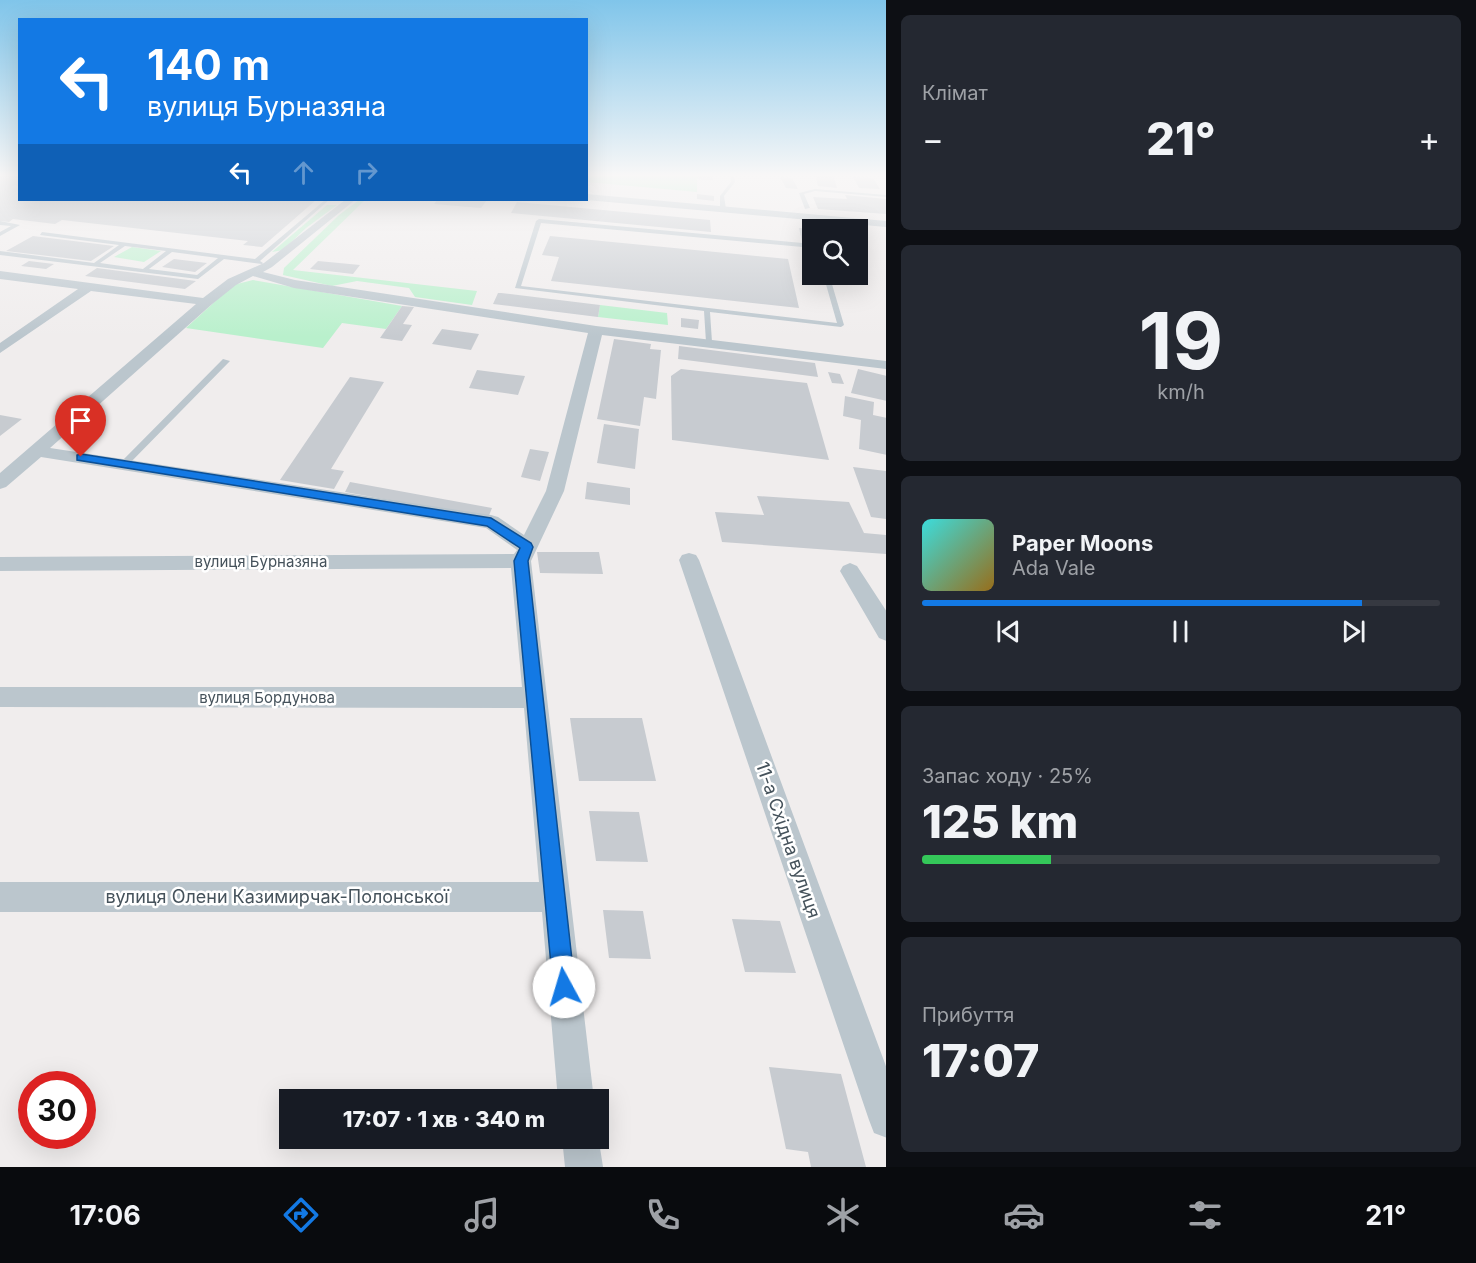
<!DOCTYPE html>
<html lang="uk">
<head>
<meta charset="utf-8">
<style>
  :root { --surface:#171b24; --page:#242831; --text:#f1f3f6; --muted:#9ea1a6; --line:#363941; --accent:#1379e4 }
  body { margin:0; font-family:Inter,sans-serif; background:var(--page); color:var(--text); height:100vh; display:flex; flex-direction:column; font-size:22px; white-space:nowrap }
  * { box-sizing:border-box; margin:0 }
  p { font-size:20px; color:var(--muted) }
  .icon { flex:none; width:33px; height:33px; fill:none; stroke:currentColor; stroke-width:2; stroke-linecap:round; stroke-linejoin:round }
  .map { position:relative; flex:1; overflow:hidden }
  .sheet { display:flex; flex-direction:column; gap:15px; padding:15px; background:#0d0f14; width:590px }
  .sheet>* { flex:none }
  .banner { position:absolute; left:18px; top:18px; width:570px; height:183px; border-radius:0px; box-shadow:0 6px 24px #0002; background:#1379e4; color:#fff; overflow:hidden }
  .fabs { position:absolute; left:802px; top:219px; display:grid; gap:12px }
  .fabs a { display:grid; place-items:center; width:66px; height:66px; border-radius:0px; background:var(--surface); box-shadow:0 6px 24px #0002; font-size:30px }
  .speed { position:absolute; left:18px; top:1071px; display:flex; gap:12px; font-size:30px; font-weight:700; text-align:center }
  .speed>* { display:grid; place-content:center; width:78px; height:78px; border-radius:50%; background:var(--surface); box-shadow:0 6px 24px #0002; line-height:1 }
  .speed .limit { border:9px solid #d22; background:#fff; color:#111 }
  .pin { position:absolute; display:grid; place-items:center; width:51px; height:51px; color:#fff; margin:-62px -26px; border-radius:50% 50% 50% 0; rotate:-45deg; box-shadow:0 0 6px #0007 }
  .pin .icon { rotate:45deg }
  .me { position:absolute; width:66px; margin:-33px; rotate:354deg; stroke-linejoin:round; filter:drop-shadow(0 0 4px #0008) }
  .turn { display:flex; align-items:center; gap:21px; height:126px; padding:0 30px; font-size:27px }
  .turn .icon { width:78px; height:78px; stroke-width:2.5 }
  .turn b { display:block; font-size:42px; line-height:51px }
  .lanes { display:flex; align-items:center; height:57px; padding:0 30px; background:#0003; justify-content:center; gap:30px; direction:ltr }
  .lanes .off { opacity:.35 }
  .big { font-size:45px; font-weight:800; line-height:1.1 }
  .sheet .widget { flex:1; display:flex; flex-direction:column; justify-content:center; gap:9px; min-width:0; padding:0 21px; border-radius:9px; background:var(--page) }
  .sheet .dial { align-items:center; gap:0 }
  .dial b { font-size:78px; line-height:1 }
  .song { display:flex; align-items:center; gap:18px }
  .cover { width:72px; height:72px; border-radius:9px; background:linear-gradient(135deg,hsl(180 70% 55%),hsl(40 70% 35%)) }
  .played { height:6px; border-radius:3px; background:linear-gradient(90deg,var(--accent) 85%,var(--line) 85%) }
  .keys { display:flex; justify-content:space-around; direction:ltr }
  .heat { display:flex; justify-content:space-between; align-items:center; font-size:33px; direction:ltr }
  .charge { height:9px; border-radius:4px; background:linear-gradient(90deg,#34c759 25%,var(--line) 0) }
  .trip { position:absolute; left:279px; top:1089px; width:330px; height:60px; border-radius:0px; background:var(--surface); box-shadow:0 6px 24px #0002; font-weight:800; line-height:60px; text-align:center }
  .dock { display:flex; height:96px; justify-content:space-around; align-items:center; background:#090b0e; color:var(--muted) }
  .dock .icon { width:42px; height:42px }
  .dock .active { color:var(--accent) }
  .dock b { font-size:27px; color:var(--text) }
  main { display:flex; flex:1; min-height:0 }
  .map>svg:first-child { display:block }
  .green { fill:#b9f0cc }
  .building { fill:#c7cbd0 }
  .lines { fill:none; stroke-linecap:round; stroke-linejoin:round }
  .service { fill:#bbc6cd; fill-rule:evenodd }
  .minor { fill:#bbc6cd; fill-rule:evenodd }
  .route { fill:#1379e4; stroke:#0c4f94; stroke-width:1.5 }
  .labels { text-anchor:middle; stroke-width:5; stroke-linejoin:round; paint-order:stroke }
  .street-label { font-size:15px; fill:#45525b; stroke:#fff }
  .near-street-label { font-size:18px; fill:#45525b; stroke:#fff }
</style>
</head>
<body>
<main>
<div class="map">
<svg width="887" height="1167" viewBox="0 0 887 1167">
  <rect width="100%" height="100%" fill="#f0eded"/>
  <!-- green -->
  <path class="green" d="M586,174H697V192L587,182Z
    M359,200H365L293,270L477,291L472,305L415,297L409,288L357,281L332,286L283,275L284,268L339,215Z
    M327,205H337L306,228L283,250L272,252Z
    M132,247L161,251L144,262L114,257Z
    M253,280L402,306L386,329L342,323L323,348L186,328L233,285Z
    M600,305L667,313L668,325L598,317Z"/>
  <!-- building -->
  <path class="building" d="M697,174H712L713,180L697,179Z
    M815,174L833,175L837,188L818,186Z
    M0,177L20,179V200H316L262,247L243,245L248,241L62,220L55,224L13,219L9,222L0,221Z
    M780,177L792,178L798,189L786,188Z
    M853,177L873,178L880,189L859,188Z
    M697,194L714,196V201L697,199Z
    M845,195L887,199V214L818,209L813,197L847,199Z
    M437,200H487L481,208L434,204Z
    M517,202L710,220L711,232L511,213Z
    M799,228L813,229V242L802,241Z
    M33,236L114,246L91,261L6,251Z
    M550,236L788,259L799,308L551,281L559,257L542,255Z
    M174,259L207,263L195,272L162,267Z
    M29,261L54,264L46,269L21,266Z
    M318,261L360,265L353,274L310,269Z
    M97,268L196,281L185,289L85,276Z
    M498,293H501L600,305L598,317L493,304Z
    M402,306L414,307L403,324L412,325L402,341L380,338Z
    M681,318L699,320L698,329L681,327Z
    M442,329L479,334L471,350L432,344Z
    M614,339L651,344L650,349L661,350L656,399L644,397L640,426L597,419Z
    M679,346L815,363L818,377L678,359Z
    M681,369L807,383L829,460L672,440L671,376Z
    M858,369L887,376V401L851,393Z
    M477,370L525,376L518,395L469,388Z
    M828,372L840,374L844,384L832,383Z
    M350,377L384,382L331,469L344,471L334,489L280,480Z
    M845,396L874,402L873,415L887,418V455L859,449L861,420L843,416Z
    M0,415L22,419L0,436Z
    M604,424L639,429L635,469L597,463Z
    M530,449L549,452L540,481L521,477Z
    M853,467L887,471V519L871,517Z
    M350,482L492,508L488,518L345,492Z
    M587,482L630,488V505L585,499Z
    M757,496L849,502L864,533L887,535V554L722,542L715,512L764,515Z
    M537,552H599L603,574L540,573Z
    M570,718H642L656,781H579Z
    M589,811L639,812L648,862L596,861Z
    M603,910L643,911L651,959L609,958Z
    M732,919L780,921L796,973L745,972Z
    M769,1067L841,1074L866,1167H811L808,1152L786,1149Z"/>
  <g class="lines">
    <!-- service -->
    <path class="service" d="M730,174H734L735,182L724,196L726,209L723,211L720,209V196L731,182Z
      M0,175L20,176V178L0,177Z
      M815,189L887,195V197L815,191L804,194L810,208L805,209L799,193Z
      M325,200H329L260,261L263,263L262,264L224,259L198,279L0,255V251L94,263L119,245L40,235L42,232L255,259ZM125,246L166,251L143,269L100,263ZM172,252L218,258L197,275L149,269Z
      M539,219L813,244V248L541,223L521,286L837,323L823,274H829L844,325L841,327L710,312L712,342L709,344L706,342L704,311L515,288L536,221Z
      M0,221L20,225L0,236V232L11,226L0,225Z
      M223,359L230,361L127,466H121V462Z"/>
    <!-- minor -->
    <path class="minor" d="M586,194L887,221V227L586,200Z
      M345,200H355L272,267L263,272L295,280L596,326L887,361V369L602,335L564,491L531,561L594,1100H558L542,912H0V882H539L524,708L0,707V687H522L511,568L0,571V557L514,554L517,550L486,528L41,457L6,487L0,489V473L196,304L91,291L0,353V343L78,289L0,279V271L203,298L228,279L264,263ZM253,276L294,288L588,333L546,491L524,535L498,517L491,515L50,448L211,305L236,285Z
      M689,553L696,555L699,560L887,1069V1138L874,1133L869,1120L679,560L682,555Z
      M850,563L857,566L887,612V641L879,638L840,571L843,566Z
      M598,1135L603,1167H565L562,1138H598Z"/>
  </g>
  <!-- sky -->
  <linearGradient id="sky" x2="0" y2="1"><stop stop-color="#80c5ea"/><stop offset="0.52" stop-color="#f8f7f7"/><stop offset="1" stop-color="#f8f7f7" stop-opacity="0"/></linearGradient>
  <rect width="887" height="337" fill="url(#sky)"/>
  <!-- route -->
  <path class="route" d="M81,454L491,518L531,543L533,547L528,561L575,987L571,994L564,998L556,994L553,987L514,561L520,548L487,526L77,460V455Z"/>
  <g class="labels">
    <!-- street labels -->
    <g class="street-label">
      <text x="261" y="567">вулиця Бурназяна</text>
      <text x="267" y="703">вулиця Бордунова</text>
    </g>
    <!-- near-street labels -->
    <g class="near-street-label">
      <text transform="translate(788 840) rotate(71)" y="6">11-а Східна вулиця</text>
      <text x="277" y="903">вулиця Олени Казимирчак-Полонської</text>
    </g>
  </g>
</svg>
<div class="fabs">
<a><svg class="icon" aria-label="search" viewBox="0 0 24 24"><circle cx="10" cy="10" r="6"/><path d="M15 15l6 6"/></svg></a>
</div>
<div class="speed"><div class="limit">30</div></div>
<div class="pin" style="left:81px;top:457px;background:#d93025"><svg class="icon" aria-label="arrive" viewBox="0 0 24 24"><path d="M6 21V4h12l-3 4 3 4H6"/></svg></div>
<svg class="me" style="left:564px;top:987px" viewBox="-20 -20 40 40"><circle r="19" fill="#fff"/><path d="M0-13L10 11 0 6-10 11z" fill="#1379e4"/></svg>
<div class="trip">17:07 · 1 хв · 340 m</div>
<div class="banner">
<div class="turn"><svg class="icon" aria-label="left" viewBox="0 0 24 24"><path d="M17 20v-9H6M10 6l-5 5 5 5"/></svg><div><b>140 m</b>вулиця Бурназяна</div></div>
<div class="lanes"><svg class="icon" aria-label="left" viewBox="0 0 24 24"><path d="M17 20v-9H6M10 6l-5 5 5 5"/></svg><svg class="icon off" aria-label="ahead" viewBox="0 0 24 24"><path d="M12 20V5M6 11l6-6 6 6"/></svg><svg class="icon off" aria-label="right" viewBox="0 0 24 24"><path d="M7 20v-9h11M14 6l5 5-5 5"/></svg></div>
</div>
</div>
<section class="sheet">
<div class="widget"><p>Клімат</p>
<div class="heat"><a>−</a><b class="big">21°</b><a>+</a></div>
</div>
<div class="widget dial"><b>19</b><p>km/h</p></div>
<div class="widget">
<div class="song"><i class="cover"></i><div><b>Paper Moons</b><p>Ada Vale</p></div></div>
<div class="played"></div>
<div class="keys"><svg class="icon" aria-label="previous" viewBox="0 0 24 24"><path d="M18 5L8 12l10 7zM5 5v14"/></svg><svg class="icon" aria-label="pause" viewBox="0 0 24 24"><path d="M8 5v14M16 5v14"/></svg><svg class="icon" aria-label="next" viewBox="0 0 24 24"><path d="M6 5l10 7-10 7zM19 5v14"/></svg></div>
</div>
<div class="widget"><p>Запас ходу · 25%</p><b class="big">125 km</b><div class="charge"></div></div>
<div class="widget"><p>Прибуття</p><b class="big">17:07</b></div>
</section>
</main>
<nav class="dock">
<b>17:06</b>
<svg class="icon active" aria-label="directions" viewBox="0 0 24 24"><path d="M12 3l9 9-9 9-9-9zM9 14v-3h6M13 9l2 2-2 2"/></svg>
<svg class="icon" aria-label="music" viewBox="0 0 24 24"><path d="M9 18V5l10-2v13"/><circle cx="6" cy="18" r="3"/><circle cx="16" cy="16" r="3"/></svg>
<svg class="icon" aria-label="phone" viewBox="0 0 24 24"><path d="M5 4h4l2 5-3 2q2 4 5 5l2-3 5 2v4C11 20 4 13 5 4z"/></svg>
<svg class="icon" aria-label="climate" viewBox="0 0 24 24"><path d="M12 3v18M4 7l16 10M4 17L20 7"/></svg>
<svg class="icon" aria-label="car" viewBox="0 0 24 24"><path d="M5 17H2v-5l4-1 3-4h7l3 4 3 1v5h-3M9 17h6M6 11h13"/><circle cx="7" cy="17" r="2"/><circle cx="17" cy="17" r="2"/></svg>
<svg class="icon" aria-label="filters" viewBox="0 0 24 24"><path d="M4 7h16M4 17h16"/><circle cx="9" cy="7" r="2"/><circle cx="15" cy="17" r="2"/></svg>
<b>21°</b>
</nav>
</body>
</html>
